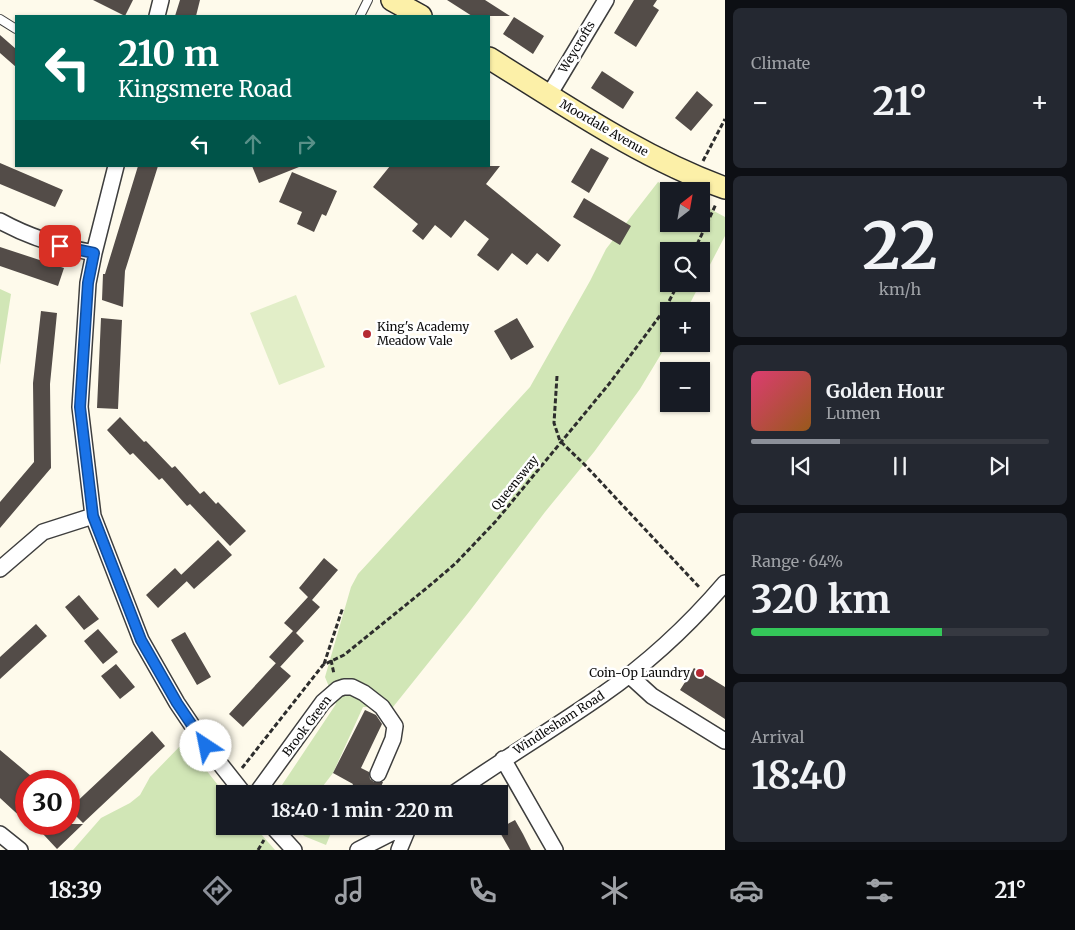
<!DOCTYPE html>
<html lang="en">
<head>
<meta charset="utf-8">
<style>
  :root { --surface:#171b24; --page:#242831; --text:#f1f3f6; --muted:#9ea1a6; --line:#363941; --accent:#8c9099 }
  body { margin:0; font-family:Merriweather,serif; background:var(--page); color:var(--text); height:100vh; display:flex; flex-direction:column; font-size:19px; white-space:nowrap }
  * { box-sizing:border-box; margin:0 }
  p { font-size:16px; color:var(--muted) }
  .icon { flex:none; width:28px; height:28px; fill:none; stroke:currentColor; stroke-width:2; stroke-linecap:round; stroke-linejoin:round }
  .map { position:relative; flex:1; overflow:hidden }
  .sheet { display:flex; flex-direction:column; gap:8px; padding:8px; background:#0d0f14; width:350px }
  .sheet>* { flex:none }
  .banner { position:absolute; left:15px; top:15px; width:475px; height:152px; border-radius:0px; box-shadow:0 1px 4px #0004; background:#00695c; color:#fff; overflow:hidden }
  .needle { width:32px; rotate:31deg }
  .fabs { position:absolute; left:660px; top:182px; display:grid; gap:10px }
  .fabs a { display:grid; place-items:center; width:50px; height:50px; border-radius:0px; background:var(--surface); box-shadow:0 1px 4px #0004; font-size:25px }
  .speed { position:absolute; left:15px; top:770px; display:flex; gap:10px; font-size:25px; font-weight:700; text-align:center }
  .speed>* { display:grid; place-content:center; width:65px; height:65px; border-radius:50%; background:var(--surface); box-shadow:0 1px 4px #0004; line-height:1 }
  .speed .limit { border:8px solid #d22; background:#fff; color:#111 }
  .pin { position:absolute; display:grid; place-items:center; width:42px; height:42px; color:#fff; margin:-21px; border-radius:10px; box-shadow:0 2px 8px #0006 }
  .me { position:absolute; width:55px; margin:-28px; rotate:326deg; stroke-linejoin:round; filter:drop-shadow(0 0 4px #0008) }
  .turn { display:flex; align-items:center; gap:18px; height:105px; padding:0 20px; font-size:22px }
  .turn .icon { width:65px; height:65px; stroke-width:2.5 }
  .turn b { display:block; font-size:35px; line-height:42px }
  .lanes { display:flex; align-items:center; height:48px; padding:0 20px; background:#0003; justify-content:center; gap:25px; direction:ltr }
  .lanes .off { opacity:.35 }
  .big { font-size:38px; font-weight:700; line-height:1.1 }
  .sheet .widget { flex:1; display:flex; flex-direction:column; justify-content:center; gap:8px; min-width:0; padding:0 18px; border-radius:8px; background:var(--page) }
  .sheet .dial { align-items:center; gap:0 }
  .dial b { font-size:65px; line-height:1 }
  .song { display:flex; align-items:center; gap:15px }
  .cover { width:60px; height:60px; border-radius:8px; background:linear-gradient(135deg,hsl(340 70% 55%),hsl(30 70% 35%)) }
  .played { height:5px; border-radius:2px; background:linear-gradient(90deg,var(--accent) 30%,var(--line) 30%) }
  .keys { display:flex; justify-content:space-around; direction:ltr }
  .heat { display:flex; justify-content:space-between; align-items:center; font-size:28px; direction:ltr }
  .charge { height:8px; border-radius:4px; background:linear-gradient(90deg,#34c759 64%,var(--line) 0) }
  .trip { position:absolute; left:216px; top:785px; width:292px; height:50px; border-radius:0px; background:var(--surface); box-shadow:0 1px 4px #0004; font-weight:700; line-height:50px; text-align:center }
  .menu { display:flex; height:80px; justify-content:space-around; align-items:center; background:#090b0e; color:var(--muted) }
  .menu .icon { width:35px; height:35px }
  .menu .active { color:var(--accent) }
  .menu b { font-size:22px; color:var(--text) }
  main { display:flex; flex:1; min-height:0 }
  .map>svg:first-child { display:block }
  .green { fill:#d1e6b6 }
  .pitch { fill:#e2eec8 }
  .building { fill:#534c48 }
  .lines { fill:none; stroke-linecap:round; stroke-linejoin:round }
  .lane-casing { stroke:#3e3e3e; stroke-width:10 }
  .street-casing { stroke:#3e3e3e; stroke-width:18 }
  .secondary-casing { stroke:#2d2d2d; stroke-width:24 }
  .path { stroke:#2d2d2d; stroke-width:3; stroke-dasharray:5 2.5; stroke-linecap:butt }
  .lane { stroke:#fff; stroke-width:8 }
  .street { stroke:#fff; stroke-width:15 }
  .secondary { stroke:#fcf0a8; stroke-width:21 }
  .route-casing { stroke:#114b97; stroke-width:12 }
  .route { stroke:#1a73e8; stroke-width:9 }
  .poi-dot { fill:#b52a34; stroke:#fff; stroke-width:2 }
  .labels { text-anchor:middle; stroke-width:5; stroke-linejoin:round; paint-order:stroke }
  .street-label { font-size:12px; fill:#0b0b0b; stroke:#fff }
  .poi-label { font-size:12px; fill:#0b0b0b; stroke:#fff; text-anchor:start }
</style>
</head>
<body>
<main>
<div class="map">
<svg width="725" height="850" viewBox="0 0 725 850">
  <rect width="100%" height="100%" fill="#fefaeb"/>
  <!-- green -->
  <path class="green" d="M658,182L676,191H669V224H701V204L725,217V236L701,282V251H669V284H700L686,311H669V341L640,389L594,452L545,512L469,612L393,707H363L333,773L323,786L331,794H276L336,704L325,677L351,587L358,574L530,387L590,281L606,249Z
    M0,289L11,294L0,365Z
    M184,742L225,794V826H254L275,850H73L101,818L130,803L140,795L150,777Z
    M295,826H334L326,845L304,836Z"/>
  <!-- pitch -->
  <path class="pitch" d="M296,295L325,367L279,385L250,313Z"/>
  <!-- building -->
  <path class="building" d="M93,0H133L125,16Z
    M180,0H200L196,16H175Z
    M447,0H485L510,16H472Z
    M634,0H657L653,6L659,10L636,47L614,33Z
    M514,17L544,36L533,54L503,34Z
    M0,35L16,49V67L0,53Z
    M602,71L634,92L623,109L591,88Z
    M697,91L713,105L691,131L675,118Z
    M591,148L609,158L589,193L571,182Z
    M0,163L63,190L55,207L0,184Z
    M138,166H158L125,271L123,307L102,300L103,274H105Z
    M252,166H299V167L259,183Z
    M390,166H500L486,184L561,245L548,262L537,253L527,265L512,253L498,271L477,255L489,239L465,220L451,238L435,225L423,240L412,231L418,224L373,187Z
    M292,172L337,191L326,216L322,214L314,232L297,224L302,212L279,202Z
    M584,198L631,226L620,245L573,217Z
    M0,247L64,268L58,286L0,266Z
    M41,311L57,313L50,384L51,468L0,528V502L34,462L33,383Z
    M101,318L122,320L118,409L97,408Z
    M517,318L534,347L511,360L494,331Z
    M120,417L144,442L146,441L172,468L175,466L200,494L204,491L216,504L218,502L246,531L230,546L190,504L187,506L162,478L159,480L133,453L130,455L107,430Z
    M218,540L232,555L194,589L181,575Z
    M324,558L338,570L312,600L320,607L296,633L304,641L280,667L269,657L293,631L284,623L308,597L299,588Z
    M175,568L187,581L158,608L146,595Z
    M79,595L99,619L84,630L65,607Z
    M36,624L47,636L0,679V657Z
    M98,629L118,652L103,664L84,641Z
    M185,632L211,677L197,685L171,640Z
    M276,663L291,676L243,727L229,714Z
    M116,664L135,687L120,699L101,676Z
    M694,668L725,687V719L680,690Z
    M365,710L376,715L382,724L361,768L369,772L370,779L374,782H383L378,794H349L353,784L333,773Z
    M152,731L165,746L83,823L69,809Z
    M0,750L37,781H26V822L0,798Z
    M515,820L523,834L531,850H510L498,829Z
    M54,824H83L57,849L43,834Z"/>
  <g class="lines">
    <defs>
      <path id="lane" d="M360,16L368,0
        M0,19L16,29"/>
      <path id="street" d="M157,16L161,0
        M549,95L606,0
        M116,166L94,253L88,283L80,407L93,516L141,640L177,703L206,746L244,794
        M0,221C29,237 61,247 94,253
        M0,569L43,532L93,516
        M629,675L652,696L725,741
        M503,759L555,850
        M256,794L323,702L338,689L344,687H352L364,693L382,707L395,726L393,739L378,774
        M453,794C502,760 553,729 602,695C647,664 689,625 725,583
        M272,826L294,850
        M0,834L20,850
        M358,850L405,826
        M399,850L409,826"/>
      <path id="secondary" d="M392,0L421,16
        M489,58C565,105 640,157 725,188"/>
    </defs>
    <!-- lane casing -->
    <use href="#lane" class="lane-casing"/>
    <!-- street casing -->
    <use href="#street" class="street-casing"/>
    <!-- secondary casing -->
    <use href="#secondary" class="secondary-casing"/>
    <!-- path -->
    <path class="path" d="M703,161L725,119
      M694,251L716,204
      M557,376L554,423L560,441L584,464L700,588
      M331,660L334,674
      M324,664L343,607
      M242,768L323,665L344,655L428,587L456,563L496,521L609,384L665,309L678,284
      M258,850L264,840"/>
    <!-- lane -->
    <use href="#lane" class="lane"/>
    <!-- street -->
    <use href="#street" class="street"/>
    <!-- secondary -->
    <use href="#secondary" class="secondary"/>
  </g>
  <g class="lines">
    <defs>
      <path id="route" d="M60,246L94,253L88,283L80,407L93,516L141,640L177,703L206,746"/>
    </defs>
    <!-- route casing -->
    <use href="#route" class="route-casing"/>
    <!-- route -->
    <use href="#route" class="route"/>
  </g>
  <!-- markers -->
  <g class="poi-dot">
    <circle cx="367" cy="334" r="5"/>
    <circle cx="700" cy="673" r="5"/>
  </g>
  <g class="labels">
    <!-- street labels -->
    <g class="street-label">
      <text transform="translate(577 47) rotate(-59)" y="4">Weycrofts</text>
      <text transform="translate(604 128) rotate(30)" y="4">Moordale Avenue</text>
      <text transform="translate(515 483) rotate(-51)" y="4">Queensway</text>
      <text transform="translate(559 723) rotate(-33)" y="4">Windlesham Road</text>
      <text transform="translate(307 726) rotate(-53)" y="4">Brook Green</text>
    </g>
    <!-- poi labels -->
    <g class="poi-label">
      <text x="377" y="331">King's Academy<tspan x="377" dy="14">Meadow Vale</tspan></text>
      <text x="690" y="677" text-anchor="end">Coin-Op Laundry</text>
    </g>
  </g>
</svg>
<div class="fabs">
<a><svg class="needle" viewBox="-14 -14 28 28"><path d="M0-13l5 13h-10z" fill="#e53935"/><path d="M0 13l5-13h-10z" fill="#9ea1a6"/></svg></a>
<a><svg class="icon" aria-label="search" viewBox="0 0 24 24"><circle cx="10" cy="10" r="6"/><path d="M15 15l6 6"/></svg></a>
<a>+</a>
<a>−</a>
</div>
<div class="speed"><div class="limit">30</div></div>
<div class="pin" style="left:60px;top:246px;background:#d93025"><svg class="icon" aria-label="arrive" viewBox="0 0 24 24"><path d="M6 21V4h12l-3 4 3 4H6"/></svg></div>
<svg class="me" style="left:206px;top:746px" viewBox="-20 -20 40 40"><circle r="19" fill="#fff"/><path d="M0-13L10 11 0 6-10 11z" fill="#1a73e8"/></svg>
<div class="trip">18:40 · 1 min · 220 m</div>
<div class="banner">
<div class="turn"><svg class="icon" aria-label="left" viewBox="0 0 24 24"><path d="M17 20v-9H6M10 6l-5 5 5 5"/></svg><div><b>210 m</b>Kingsmere Road</div></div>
<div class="lanes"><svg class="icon" aria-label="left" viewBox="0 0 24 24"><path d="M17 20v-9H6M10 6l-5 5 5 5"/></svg><svg class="icon off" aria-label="ahead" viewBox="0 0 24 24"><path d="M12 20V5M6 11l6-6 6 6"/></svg><svg class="icon off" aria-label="right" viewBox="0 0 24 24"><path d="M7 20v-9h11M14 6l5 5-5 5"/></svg></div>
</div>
</div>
<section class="sheet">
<div class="widget"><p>Climate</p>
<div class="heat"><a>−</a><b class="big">21°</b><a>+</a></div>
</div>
<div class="widget dial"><b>22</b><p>km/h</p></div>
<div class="widget">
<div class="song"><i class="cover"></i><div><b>Golden Hour</b><p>Lumen</p></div></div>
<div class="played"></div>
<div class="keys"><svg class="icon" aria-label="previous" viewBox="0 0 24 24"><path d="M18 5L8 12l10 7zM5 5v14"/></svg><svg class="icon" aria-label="pause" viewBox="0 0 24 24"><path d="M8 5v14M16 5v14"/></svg><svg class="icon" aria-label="next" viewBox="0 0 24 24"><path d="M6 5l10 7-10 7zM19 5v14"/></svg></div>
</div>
<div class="widget"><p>Range · 64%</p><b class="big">320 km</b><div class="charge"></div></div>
<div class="widget"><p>Arrival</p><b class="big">18:40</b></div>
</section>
</main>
<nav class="menu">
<b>18:39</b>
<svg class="icon active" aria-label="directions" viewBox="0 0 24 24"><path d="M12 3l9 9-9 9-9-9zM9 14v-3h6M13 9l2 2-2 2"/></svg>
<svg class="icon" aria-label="music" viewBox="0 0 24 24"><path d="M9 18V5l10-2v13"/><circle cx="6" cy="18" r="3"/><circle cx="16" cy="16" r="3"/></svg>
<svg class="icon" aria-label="phone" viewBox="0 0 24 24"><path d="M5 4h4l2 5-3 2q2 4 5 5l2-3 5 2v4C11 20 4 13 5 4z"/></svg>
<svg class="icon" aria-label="climate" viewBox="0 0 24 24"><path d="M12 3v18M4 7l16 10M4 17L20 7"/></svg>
<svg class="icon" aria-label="car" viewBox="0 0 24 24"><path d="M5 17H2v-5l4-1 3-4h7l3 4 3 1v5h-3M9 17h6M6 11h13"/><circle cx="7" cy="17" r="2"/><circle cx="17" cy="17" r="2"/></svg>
<svg class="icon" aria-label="filters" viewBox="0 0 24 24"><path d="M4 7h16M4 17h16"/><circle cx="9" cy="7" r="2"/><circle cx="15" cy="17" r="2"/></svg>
<b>21°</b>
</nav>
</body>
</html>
